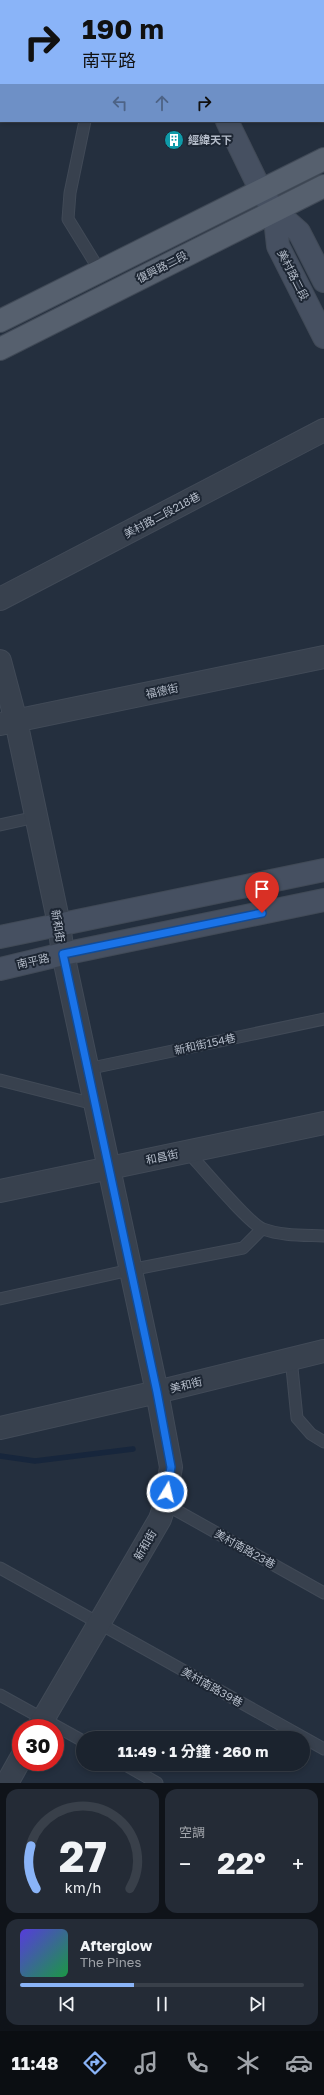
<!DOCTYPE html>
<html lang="zh-TW">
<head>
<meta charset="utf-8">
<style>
  :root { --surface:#1b232e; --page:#242b36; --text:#f1f3f6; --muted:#a0a4aa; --line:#39404a; --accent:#8ab4f8 }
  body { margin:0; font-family:"Golos Text","Noto Sans TC",sans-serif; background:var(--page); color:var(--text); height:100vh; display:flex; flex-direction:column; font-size:15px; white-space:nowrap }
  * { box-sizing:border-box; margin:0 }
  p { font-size:13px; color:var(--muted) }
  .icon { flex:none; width:22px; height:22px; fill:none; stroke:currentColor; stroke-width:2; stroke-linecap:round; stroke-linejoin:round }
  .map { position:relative; height:1783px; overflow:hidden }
  .panel { display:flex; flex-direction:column; gap:6px; padding:6px; background:#0f1319; flex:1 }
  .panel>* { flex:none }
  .banner { position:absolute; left:0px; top:0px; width:324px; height:122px; box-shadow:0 2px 6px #0003,0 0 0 1px var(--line); background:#8ab4f8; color:#111; overflow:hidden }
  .speed { position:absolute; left:12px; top:1719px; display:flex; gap:8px; font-size:20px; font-weight:700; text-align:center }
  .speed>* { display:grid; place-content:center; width:52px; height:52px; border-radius:50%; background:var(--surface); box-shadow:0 2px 6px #0003,0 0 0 1px var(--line); line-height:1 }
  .speed .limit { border:6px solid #d22; background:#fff; color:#111 }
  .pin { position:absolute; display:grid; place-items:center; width:34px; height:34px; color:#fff; margin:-41px -17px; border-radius:50% 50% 50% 0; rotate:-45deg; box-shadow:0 0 4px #0007 }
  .pin .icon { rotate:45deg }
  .me { position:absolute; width:44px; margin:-22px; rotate:9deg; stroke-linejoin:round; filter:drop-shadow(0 0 3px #0008) }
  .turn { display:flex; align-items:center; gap:14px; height:84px; padding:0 16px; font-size:18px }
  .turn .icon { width:52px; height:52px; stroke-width:2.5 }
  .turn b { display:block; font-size:28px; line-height:34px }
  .lanes { display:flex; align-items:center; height:38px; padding:0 16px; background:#0003; justify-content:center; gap:20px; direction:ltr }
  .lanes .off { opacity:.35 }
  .big { font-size:30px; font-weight:700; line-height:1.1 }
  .panel .widget { flex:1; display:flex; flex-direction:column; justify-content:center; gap:6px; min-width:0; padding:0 14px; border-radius:12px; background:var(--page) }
  .panel .dial { align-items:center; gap:0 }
  .dial svg { height:104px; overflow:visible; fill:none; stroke:var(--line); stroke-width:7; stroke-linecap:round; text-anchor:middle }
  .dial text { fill:var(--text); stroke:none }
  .song { display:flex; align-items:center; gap:12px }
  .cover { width:48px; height:48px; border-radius:6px; background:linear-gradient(135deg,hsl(250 70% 55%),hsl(140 70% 35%)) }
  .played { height:4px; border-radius:2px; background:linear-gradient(90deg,var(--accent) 40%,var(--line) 40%) }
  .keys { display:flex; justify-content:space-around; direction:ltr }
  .heat { display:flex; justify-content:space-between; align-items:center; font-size:22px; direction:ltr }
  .panel .tiles { flex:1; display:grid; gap:6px; grid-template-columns:1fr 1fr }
  .widget:last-child { grid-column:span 2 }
  .trip { position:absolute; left:76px; top:1731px; width:234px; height:40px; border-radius:20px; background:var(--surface); box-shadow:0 2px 6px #0003,0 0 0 1px var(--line); font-weight:700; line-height:40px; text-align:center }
  .tabs { display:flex; height:64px; justify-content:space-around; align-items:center; background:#0b0e12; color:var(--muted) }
  .tabs .icon { width:28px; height:28px }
  .tabs .selected { color:var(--accent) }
  .tabs b { font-size:18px; color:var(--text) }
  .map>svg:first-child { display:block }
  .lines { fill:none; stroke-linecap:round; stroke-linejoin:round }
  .stream { stroke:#17263c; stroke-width:5.5 }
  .lane-casing { stroke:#414a57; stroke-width:13 }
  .street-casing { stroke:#414a57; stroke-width:24 }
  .secondary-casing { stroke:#414a57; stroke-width:24 }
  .primary-casing { stroke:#414a57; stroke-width:24 }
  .lane { stroke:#38414e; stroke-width:11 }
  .street { stroke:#38414e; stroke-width:22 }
  .secondary { stroke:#465061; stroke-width:22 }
  .primary { stroke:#56606e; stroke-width:22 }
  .route-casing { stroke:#114b97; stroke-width:10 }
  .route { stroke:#1a73e8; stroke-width:7 }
  .labels { text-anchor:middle; stroke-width:4; stroke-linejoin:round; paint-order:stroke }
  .poi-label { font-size:11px; font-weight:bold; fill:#b4bcc9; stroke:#1d2633; text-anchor:start }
  .street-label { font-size:11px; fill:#b4bcc9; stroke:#1d2633 }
</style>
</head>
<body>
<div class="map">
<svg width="324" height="1783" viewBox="0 0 324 1783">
  <rect width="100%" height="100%" fill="#242f3e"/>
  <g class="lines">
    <!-- stream -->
    <path class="stream" d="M0,1456L35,1461L133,1449"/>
    <defs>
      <path id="lane" d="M85,121L70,193L68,219L100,271
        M0,825L36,817
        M87,1069L324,1019
        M0,1080L94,1104
        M188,1152C200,1165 250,1225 263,1229C282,1236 304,1235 324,1236
        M0,1299L130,1270L243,1248L262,1229
        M291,1358L297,1418L311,1434L324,1442
        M165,1504L324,1593
        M0,1568L324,1749
        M0,1695L83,1741
        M124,1764L157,1783"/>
      <path id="street" d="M136,1L138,0
        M0,71L1,70
        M0,599L324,430
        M0,661L16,721L59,924L63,954L157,1392L171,1467L165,1504L160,1519L38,1728
        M0,724L324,657
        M0,1191L324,1123
        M0,1428L157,1392L324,1351
        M7,1783L21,1758"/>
      <path id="secondary" d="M173,0V1
        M227,121L261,191L274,210L299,232L324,281
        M274,210L278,246L324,337
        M0,937L324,870
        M0,969L63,954L324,900"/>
      <path id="primary" d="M0,321L324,159
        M0,349L324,186"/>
    </defs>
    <!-- lane casing -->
    <use href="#lane" class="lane-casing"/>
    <!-- street casing -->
    <use href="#street" class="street-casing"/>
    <!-- secondary casing -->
    <use href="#secondary" class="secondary-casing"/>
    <!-- primary casing -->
    <use href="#primary" class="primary-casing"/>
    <!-- lane -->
    <use href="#lane" class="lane"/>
    <!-- street -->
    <use href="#street" class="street"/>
    <!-- secondary -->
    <use href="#secondary" class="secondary"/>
    <!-- primary -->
    <use href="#primary" class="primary"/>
  </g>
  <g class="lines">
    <defs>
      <path id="route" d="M167,1492L171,1467L157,1392L63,954L262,913"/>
    </defs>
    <!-- route casing -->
    <use href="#route" class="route-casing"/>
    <!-- route -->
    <use href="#route" class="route"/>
  </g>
  <!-- icons -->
  <defs>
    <symbol id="building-disc" viewBox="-11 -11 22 22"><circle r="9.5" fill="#0f9aa8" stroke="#1d2633"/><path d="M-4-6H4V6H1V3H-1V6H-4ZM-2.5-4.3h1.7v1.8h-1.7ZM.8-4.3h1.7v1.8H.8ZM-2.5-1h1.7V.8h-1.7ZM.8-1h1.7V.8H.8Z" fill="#fff"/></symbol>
  </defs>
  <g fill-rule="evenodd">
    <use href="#building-disc" x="163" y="129" width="22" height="22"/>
  </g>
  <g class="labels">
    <!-- poi labels -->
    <g class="poi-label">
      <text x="188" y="144">經緯天下</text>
    </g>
    <!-- street labels -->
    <g class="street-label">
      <text transform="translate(162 267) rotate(-27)" y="4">復興路二段</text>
      <text transform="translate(293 275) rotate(63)" y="4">美村路二段</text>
      <text transform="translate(162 515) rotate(-28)" y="4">美村路二段218巷</text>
      <text transform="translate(162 691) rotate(-12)" y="4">福德街</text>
      <text transform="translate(58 926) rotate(81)" y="4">新和街</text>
      <text transform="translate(33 961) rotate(-13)" y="4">南平路</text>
      <text transform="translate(205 1044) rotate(-12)" y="4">新和街154巷</text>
      <text transform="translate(162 1157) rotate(-12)" y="4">和昌街</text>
      <text transform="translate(186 1385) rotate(-14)" y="4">美和街</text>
      <text transform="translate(145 1545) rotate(-60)" y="4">新和街</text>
      <text transform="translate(245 1549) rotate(29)" y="4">美村南路23巷</text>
      <text transform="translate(212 1687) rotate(29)" y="4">美村南路39巷</text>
    </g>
  </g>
</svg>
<div class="speed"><div class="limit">30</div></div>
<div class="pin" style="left:262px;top:913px;background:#d93025"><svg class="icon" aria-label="arrive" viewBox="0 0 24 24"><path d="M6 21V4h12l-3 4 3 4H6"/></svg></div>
<svg class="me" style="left:167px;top:1492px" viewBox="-20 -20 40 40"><circle r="17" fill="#1a73e8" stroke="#fff" stroke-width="3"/><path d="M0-11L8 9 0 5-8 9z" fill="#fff"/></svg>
<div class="trip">11:49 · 1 分鐘 · 260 m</div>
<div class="banner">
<div class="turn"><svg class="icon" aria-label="right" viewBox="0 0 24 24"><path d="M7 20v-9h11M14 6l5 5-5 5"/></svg><div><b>190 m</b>南平路</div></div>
<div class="lanes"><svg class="icon off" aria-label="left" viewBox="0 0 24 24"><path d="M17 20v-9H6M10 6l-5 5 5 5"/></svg><svg class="icon off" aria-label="ahead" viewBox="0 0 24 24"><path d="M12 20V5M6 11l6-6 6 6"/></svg><svg class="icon" aria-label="right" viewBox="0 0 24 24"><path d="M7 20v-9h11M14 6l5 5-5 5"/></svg></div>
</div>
</div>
<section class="panel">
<div class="tiles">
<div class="widget dial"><svg viewBox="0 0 100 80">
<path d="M14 69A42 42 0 1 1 86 69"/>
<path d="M14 69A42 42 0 0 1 10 36" stroke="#8ab4f8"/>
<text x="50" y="56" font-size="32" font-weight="700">27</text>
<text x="50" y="72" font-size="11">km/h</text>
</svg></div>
<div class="widget"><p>空調</p>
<div class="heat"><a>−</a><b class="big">22°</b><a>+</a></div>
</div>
<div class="widget">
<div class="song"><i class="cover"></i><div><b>Afterglow</b><p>The Pines</p></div></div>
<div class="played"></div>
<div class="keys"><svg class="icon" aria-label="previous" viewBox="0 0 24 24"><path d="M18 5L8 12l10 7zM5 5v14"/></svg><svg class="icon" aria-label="pause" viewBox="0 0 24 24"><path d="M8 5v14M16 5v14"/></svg><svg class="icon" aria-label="next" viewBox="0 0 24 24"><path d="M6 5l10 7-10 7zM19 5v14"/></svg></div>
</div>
</div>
</section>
<nav class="tabs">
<b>11:48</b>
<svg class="icon selected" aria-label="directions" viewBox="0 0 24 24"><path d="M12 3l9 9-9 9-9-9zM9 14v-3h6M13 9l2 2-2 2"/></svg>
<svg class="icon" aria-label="music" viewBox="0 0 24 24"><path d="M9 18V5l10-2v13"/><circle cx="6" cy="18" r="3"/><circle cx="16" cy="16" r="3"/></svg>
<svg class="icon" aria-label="phone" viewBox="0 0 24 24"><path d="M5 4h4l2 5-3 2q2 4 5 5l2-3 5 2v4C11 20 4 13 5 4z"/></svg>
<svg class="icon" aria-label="climate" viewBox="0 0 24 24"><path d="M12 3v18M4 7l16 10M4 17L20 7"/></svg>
<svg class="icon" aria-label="car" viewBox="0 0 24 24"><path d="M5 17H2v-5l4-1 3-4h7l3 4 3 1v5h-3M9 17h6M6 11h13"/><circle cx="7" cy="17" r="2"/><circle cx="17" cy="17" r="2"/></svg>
</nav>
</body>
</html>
